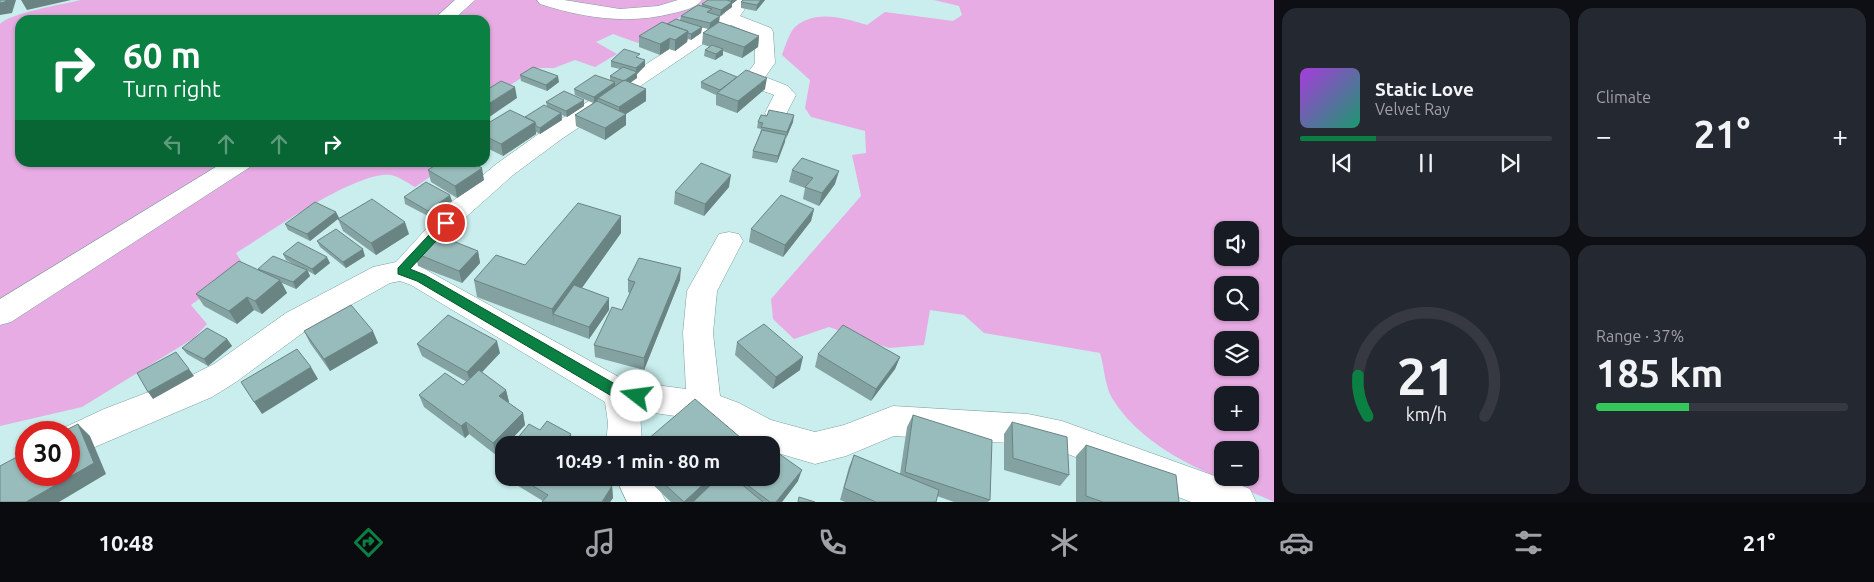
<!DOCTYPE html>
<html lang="en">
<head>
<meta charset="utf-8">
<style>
  :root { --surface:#171b24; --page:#242831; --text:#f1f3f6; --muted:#9ea1a6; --line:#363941; --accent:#0b8043 }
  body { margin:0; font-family:Ubuntu,sans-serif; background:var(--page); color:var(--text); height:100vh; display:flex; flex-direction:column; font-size:19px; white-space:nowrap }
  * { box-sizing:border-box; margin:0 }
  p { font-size:16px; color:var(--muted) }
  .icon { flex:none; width:28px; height:28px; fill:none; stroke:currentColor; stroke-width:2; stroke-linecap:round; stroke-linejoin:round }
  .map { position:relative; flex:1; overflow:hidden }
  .side { display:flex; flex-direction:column; gap:8px; padding:8px; background:#0d0f14; width:600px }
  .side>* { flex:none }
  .top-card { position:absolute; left:15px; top:15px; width:475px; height:152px; border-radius:15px; box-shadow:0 1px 4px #0004; background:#0b8043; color:#fff; overflow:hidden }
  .fabs { position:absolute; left:1214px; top:221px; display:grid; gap:10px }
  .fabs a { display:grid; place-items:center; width:45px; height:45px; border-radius:10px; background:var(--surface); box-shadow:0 1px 4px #0004; font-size:25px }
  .speed { position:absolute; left:15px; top:421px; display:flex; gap:10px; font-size:25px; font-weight:700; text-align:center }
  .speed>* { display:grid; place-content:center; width:65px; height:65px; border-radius:50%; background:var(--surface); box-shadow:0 1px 4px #0004; line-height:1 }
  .speed .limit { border:8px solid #d22; background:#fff; color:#111 }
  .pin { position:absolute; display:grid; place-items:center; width:42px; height:42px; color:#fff; margin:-21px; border:2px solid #fff; border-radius:50%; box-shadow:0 1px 5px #0007 }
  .me { position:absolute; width:55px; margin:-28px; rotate:285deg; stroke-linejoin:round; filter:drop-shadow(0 0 4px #0008) }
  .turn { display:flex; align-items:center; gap:18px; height:105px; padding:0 25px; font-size:22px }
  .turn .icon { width:65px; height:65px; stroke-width:2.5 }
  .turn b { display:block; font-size:35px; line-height:42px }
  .lanes { display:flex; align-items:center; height:48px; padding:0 25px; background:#0003; justify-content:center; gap:25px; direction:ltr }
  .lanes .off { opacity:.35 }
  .big { font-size:38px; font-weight:600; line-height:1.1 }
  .side .widget { flex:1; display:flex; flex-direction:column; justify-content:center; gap:8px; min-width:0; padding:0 18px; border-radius:15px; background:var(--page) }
  .side .dial { align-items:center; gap:0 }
  .dial svg { height:130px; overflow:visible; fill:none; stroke:var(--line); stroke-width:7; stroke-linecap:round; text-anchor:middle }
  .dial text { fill:var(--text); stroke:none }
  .song { display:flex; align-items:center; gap:15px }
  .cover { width:60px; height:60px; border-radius:8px; background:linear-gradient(135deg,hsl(280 70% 55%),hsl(160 70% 35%)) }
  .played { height:5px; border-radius:2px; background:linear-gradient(90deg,var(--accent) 30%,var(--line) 30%) }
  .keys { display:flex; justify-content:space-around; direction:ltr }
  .heat { display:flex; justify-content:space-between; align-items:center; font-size:28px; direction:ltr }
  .charge { height:8px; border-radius:4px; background:linear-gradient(90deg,#34c759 37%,var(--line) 0) }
  .side .tiles { flex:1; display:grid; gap:8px; grid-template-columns:repeat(2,1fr) }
  .trip { position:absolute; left:495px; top:436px; width:285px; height:50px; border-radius:15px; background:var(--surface); box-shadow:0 1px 4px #0004; font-weight:600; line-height:50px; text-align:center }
  .menu { display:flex; height:80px; justify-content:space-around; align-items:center; background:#090b0e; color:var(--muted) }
  .menu .icon { width:35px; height:35px }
  .menu .on { color:var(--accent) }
  .menu b { font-size:22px; color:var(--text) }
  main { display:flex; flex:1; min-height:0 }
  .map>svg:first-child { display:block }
  .green { fill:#e7ace3; fill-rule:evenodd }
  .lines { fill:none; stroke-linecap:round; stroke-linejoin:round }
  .minor-casing { stroke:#7c9f9e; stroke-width:1 }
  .minor { fill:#fff; fill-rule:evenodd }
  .wall { fill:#83a2a1 }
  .shaded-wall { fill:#6a8483 }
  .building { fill:#98bcbb; stroke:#6a8483 }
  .route { fill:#0b8043; stroke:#07532c }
</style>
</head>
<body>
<main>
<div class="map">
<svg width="1274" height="502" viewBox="0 0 1274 502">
  <rect width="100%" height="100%" fill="#c9eeed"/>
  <!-- green -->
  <path class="green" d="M81,0H708L638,43L613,34L596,42L617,54L595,67L575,60L554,68H536L485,102V20H20V162L451,163L415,187C408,183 398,176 391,175C355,171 269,233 236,253L244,266L191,305L207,324L194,338L82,407L0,426V24C10,13 64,4 81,0Z
    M934,0H1274V502C1217,476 1146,454 1112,398C1105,386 1104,366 1100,353L984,333L964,315L930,310L924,345L889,348L829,327L794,339L773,319L771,299L861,196L852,155L866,153L865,131L811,117L805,108L810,80L782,55C785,47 789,33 795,27C816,9 844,18 867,25L885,12L953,21L962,15L959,6ZM1222,230H1250V258H1222ZM1222,285H1250V312H1222ZM1222,340H1250V368H1222ZM1222,395H1250V422H1222ZM1222,450H1250V478H1222Z"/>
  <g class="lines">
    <defs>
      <path id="minor" d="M455,0H475L453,20H433Z
        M537,0H564L620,9L658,6L678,0H702C696,8 683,11 674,13C628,25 584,18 540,4Z
        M733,0H751L740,16L771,28L773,32L775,63L765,77L788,86L796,95L784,118L776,120L768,118L765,113L774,95C764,90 749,90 744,78L755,63V35L731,25L563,138L513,175L466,217L421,267L626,381L686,389L683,333L687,291L719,234L729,232L739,234L743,241L717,291L713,333L720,396L739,403L771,420L815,432L844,425L893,406L1028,414L1062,421L1237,484L1250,489L1256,502H1191L1060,451L1028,444L894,436L846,456L815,464L771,451V445L750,444L717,424L704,420L640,411L642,445H606L608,423L605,402L411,285L400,281L390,283L308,329L236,382L212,397L69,458V432H56L57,431L104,409L188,377L214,364L286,313L373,267L396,262L448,205L495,165L547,128L724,14Z
        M224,162H254L250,167L11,322L0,325V299Z
        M616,478H654L666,502H627Z"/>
    </defs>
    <!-- minor casing -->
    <use href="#minor" class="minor-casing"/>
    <!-- minor -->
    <use href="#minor" class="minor"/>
  </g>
  <!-- wall -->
  <path class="wall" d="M708,0H737L732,4V7L720,16L711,14L719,22L759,36L758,47L742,58L723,51V55L715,60L704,56L705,50L710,47L702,44L703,33L708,29L700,27H702L701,33L691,40L688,39L687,42L675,51L669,49L660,55L639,47V36L680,20L681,16L701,6L702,4Z
    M743,0H765L756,11L741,8V2Z
    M640,59L645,66L637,74V78L630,83L646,89V101L626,114V125L605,140L576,126L575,115L593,103L575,95L574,89L610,80V76L620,69L611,67V61Z
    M520,75L559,82L547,91L521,81Z
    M701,82L765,89L737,113L716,105V95L701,88Z
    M546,102L584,106L567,117L562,115V120L540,134L536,132V134L503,156L485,147V125L525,117L547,106Z
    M758,122H793L785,139L777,163L752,158L753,151L760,133L761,129L757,128Z
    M428,170L484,180L457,198L431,182Z
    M792,170L835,184L819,206L803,199L805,188L789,182Z
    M729,187L704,216L674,204L675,192Z
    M404,197L452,201L430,217L405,204Z
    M814,209L811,221L783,257L749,242L751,229Z
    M336,212L339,218L409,234L376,255L343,231L338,219L310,241L288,230L285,224Z
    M621,233L582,288L609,310L589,339L477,297L474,280L525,265Z
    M317,241L365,256L346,268L320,247Z
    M478,251L480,263L462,283L418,266L415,253Z
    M283,254L330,263L315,275L308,271L310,276L296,289L282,283L287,293L262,314L254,310L237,324L204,306L196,294L259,270L258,269L297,266L286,260Z
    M628,280H680L644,370L595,357L594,345L622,310L630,293L628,292Z
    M304,331L378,343L330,371L310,343Z
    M227,339L232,346L208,366L187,354L182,348Z
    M737,342L800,370L773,389L735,355Z
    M417,344L500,353L481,372L506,390L509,402L508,403L523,413L525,425L496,455L469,434L465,438L424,407L419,395L463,385L467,382L422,356Z
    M818,354L900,357L895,369L871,401L815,367Z
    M913,415L990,500L988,502H954L937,496L936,502H845L840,500L849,467L854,455L900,474L907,427Z
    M1012,422L1069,475L1060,486L1004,470V434Z
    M1086,445L1179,502H1076V456Z
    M504,455V477L500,475L497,463Z
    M505,478H597L612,486L613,498L610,502H542L543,501Z
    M646,478H771L798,481L782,502H671Z"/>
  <!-- shaded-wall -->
  <path class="shaded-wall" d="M6,0H16L12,13L0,15V3Z
    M21,0H71L27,10Z
    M731,0H737L732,4V7L720,16L721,10L731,2Z
    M761,0H765L756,11L757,5Z
    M720,16L719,22L709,29L710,23Z
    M702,27L701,33L691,40V34Z
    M688,31L687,42L675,51V40Z
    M759,36L758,47L742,58L744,47Z
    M670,38L669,49L660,55V44Z
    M723,49V55L715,60L716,54Z
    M645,60V66L637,74V78L624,87V81L636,72V68Z
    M558,76L559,82L547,91L546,85Z
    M767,78L765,89L737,113L738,101Z
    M615,82V88L598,98V100L594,103V97Z
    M515,87L517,98L485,120V106Z
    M646,89V101L626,114V125L605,140V128L619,118V107Z
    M584,100V106L567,117L566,111Z
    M561,113L562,120L540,134V128Z
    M794,115L793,122L786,139L787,132Z
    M535,122L536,134L503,156L501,144Z
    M786,135L785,142L777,163L778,156Z
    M482,168L484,180L457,198L455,186Z
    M839,171L835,184L819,206L822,193Z
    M731,175L729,187L704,216L705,204Z
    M450,195L452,201L430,217L428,211Z
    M814,209L811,221L783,257L785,245Z
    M336,212L339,218L310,241L307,234Z
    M621,216V233L561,317L553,314L554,326L552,309Z
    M405,222L409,234L376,255L371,243Z
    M363,249L365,256L346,268L343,262Z
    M478,251L480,263L462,283L459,271Z
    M327,257L330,263L315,275L312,269Z
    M681,268L680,280L644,370V358Z
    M307,270L310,276L296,289L293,282Z
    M280,280L287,293L262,314L255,301Z
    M247,297L254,310L237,324L229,311Z
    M609,298V310L589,339V327Z
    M373,331L378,343L330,371L324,359Z
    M227,339L232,346L208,366L204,359Z
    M497,341L500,353L471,384L467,372Z
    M803,357L800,370L773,389L776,377Z
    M900,357L895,369L871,401L876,389Z
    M311,367L318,379L262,414L254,402Z
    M189,369L194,376L153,399L148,392Z
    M506,390L509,402L501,408L499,396Z
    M523,413L525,425L506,445H504V447L496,455L493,443Z
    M466,422L469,434L465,438L461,426Z
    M78,424L90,436L106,474L59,502H26Z
    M571,434L572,445H562Z
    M802,470L798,481L782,502H776Z
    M710,478H720L694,502H684Z
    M612,486L613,498L610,502H602Z"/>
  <!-- building -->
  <path class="building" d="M0,0H6L5,2L0,3Z
    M708,0H727L732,2L721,10L702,4Z
    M743,0H761L757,5L741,2Z
    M698,5L712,9L707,12L720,16L710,23L681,16Z
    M676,19L702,27L691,34L688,33V31L667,24Z
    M662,22L688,31L675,40L670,38L660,44L639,36Z
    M719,22L759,36L744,47L703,33Z
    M712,45L723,49L716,54L705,50Z
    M624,49L640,54L636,57L645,60L636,68L611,61Z
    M533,67L558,76L546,85L520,75Z
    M623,67L637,72L624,81L610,76Z
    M720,70L737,77L720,90L701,82Z
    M746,70L767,78L738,101L717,93Z
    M595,75L615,82L594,97L574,89Z
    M624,80L646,89L619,107L598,98Z
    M501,81L515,87L485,106V91Z
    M564,91L584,100L566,111L546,102Z
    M597,101L626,114L605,128L575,115Z
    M544,105L561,113L540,128L536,126L535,122L525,117Z
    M510,110L535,122L501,144L485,136V125Z
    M769,110L794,115L787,132L761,127L763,123L758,122L761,115L767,116Z
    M762,130L786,135L778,156L753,151Z
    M802,158L839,171L822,193L805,187L813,178L792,170Z
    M440,162H472L482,168L455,186L428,170Z
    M701,163L731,175L705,204L675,192Z
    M426,182L450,195L428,211L404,197Z
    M781,195L814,209L785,245L751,229Z
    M372,199L405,222L371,243L338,219Z
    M315,202L336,212L307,234L285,224Z
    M578,203L621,216L552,309L474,280L496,255L525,265Z
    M336,229L363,249L343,262L317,241Z
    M435,234L478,251L459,271L415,253Z
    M298,242L327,257L312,269L283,254Z
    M273,256L307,270L293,282L258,269Z
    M639,258L681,268L644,358L594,345L612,307L622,310L635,282L628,280Z
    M239,261L280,280L255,301L247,297L229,311L196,294Z
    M574,285L609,298L589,327L553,314Z
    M351,305L373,331L324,359L304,331Z
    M448,315L497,341L467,372L417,344Z
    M764,324L803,357L776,377L737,342Z
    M843,325L900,357L876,389L818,354Z
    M207,328L227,339L204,359L182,348Z
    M297,349L311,367L254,402L241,382Z
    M176,352L189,369L148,392L137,373Z
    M479,370L506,390L499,396L523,413L493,443L466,422L461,426L419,395L445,373L463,385Z
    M695,399L747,443L745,445H641Z
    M913,415L992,440L990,500L905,472Z
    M547,421L571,434L562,445H512L529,424L540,430Z
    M1012,422L1067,437L1069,475L1013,458Z
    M78,424L94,463L26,502H0V466L26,452V475H69V432H62Z
    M759,439L767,445H754Z
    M1086,445L1176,475L1179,502H1103L1086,496Z
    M771,448L802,470L776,502H770L738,478H771Z
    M504,455V467L497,463Z
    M854,455L939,490L936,502H876L844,488Z
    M520,478H597L612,486L602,502H542L548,495Z
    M658,478H710L684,502Z
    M718,478H734L763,502H693Z
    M799,497L815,502H798Z"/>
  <!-- route -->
  <path class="route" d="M446,220L451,223L450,226L410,269L425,275L622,388L642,392L644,396L642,400L637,402L615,398L417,281L398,274V268L442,221Z"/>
</svg>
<div class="fabs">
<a><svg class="icon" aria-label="sound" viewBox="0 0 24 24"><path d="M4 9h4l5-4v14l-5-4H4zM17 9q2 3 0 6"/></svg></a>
<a><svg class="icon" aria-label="search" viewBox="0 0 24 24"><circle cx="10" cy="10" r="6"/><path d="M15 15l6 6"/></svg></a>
<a><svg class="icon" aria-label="layers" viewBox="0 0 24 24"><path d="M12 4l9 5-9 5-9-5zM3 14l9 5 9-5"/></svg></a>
<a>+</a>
<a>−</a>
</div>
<div class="speed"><div class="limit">30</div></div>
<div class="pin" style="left:446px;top:223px;background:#d93025"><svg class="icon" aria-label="arrive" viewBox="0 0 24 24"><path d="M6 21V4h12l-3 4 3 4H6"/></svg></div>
<svg class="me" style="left:637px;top:396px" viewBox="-20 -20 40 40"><circle r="19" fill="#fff"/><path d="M0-13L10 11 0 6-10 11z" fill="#0b8043"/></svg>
<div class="trip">10:49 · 1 min · 80 m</div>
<div class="top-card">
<div class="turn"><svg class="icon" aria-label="right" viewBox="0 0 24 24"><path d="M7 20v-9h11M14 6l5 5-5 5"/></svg><div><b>60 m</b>Turn right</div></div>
<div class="lanes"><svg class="icon off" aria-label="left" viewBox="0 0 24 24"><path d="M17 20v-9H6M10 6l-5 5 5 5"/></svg><svg class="icon off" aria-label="ahead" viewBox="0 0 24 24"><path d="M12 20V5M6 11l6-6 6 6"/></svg><svg class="icon off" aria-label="ahead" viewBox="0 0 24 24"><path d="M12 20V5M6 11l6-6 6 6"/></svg><svg class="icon" aria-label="right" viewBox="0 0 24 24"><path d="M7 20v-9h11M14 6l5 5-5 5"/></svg></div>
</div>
</div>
<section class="side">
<div class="tiles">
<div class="widget">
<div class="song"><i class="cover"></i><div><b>Static Love</b><p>Velvet Ray</p></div></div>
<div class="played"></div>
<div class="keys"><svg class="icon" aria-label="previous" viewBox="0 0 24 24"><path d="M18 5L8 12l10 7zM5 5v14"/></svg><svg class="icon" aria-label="pause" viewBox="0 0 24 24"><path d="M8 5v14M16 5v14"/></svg><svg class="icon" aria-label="next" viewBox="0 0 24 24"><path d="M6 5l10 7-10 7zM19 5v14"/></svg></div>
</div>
<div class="widget"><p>Climate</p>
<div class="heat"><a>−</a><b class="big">21°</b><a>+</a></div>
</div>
<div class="widget dial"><svg viewBox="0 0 100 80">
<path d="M14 69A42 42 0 1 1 86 69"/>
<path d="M14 69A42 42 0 0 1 8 44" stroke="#0b8043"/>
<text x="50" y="56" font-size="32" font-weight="700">21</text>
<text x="50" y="72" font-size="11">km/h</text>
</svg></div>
<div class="widget"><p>Range · 37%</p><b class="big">185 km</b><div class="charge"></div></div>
</div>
</section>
</main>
<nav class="menu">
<b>10:48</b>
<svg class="icon on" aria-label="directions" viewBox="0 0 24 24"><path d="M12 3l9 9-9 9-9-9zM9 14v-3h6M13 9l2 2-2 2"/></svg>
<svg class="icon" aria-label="music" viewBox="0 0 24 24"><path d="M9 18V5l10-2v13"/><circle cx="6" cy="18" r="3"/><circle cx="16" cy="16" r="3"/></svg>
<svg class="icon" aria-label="phone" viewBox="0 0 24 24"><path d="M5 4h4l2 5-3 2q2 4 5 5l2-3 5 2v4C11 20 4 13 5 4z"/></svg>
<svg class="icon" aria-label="climate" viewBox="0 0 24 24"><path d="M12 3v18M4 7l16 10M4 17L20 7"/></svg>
<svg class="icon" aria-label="car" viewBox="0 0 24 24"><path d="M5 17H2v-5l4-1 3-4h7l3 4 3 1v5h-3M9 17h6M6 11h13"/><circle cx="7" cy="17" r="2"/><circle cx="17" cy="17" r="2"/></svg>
<svg class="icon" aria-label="filters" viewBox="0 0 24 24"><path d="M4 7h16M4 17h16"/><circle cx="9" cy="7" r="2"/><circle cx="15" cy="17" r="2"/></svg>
<b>21°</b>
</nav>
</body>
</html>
